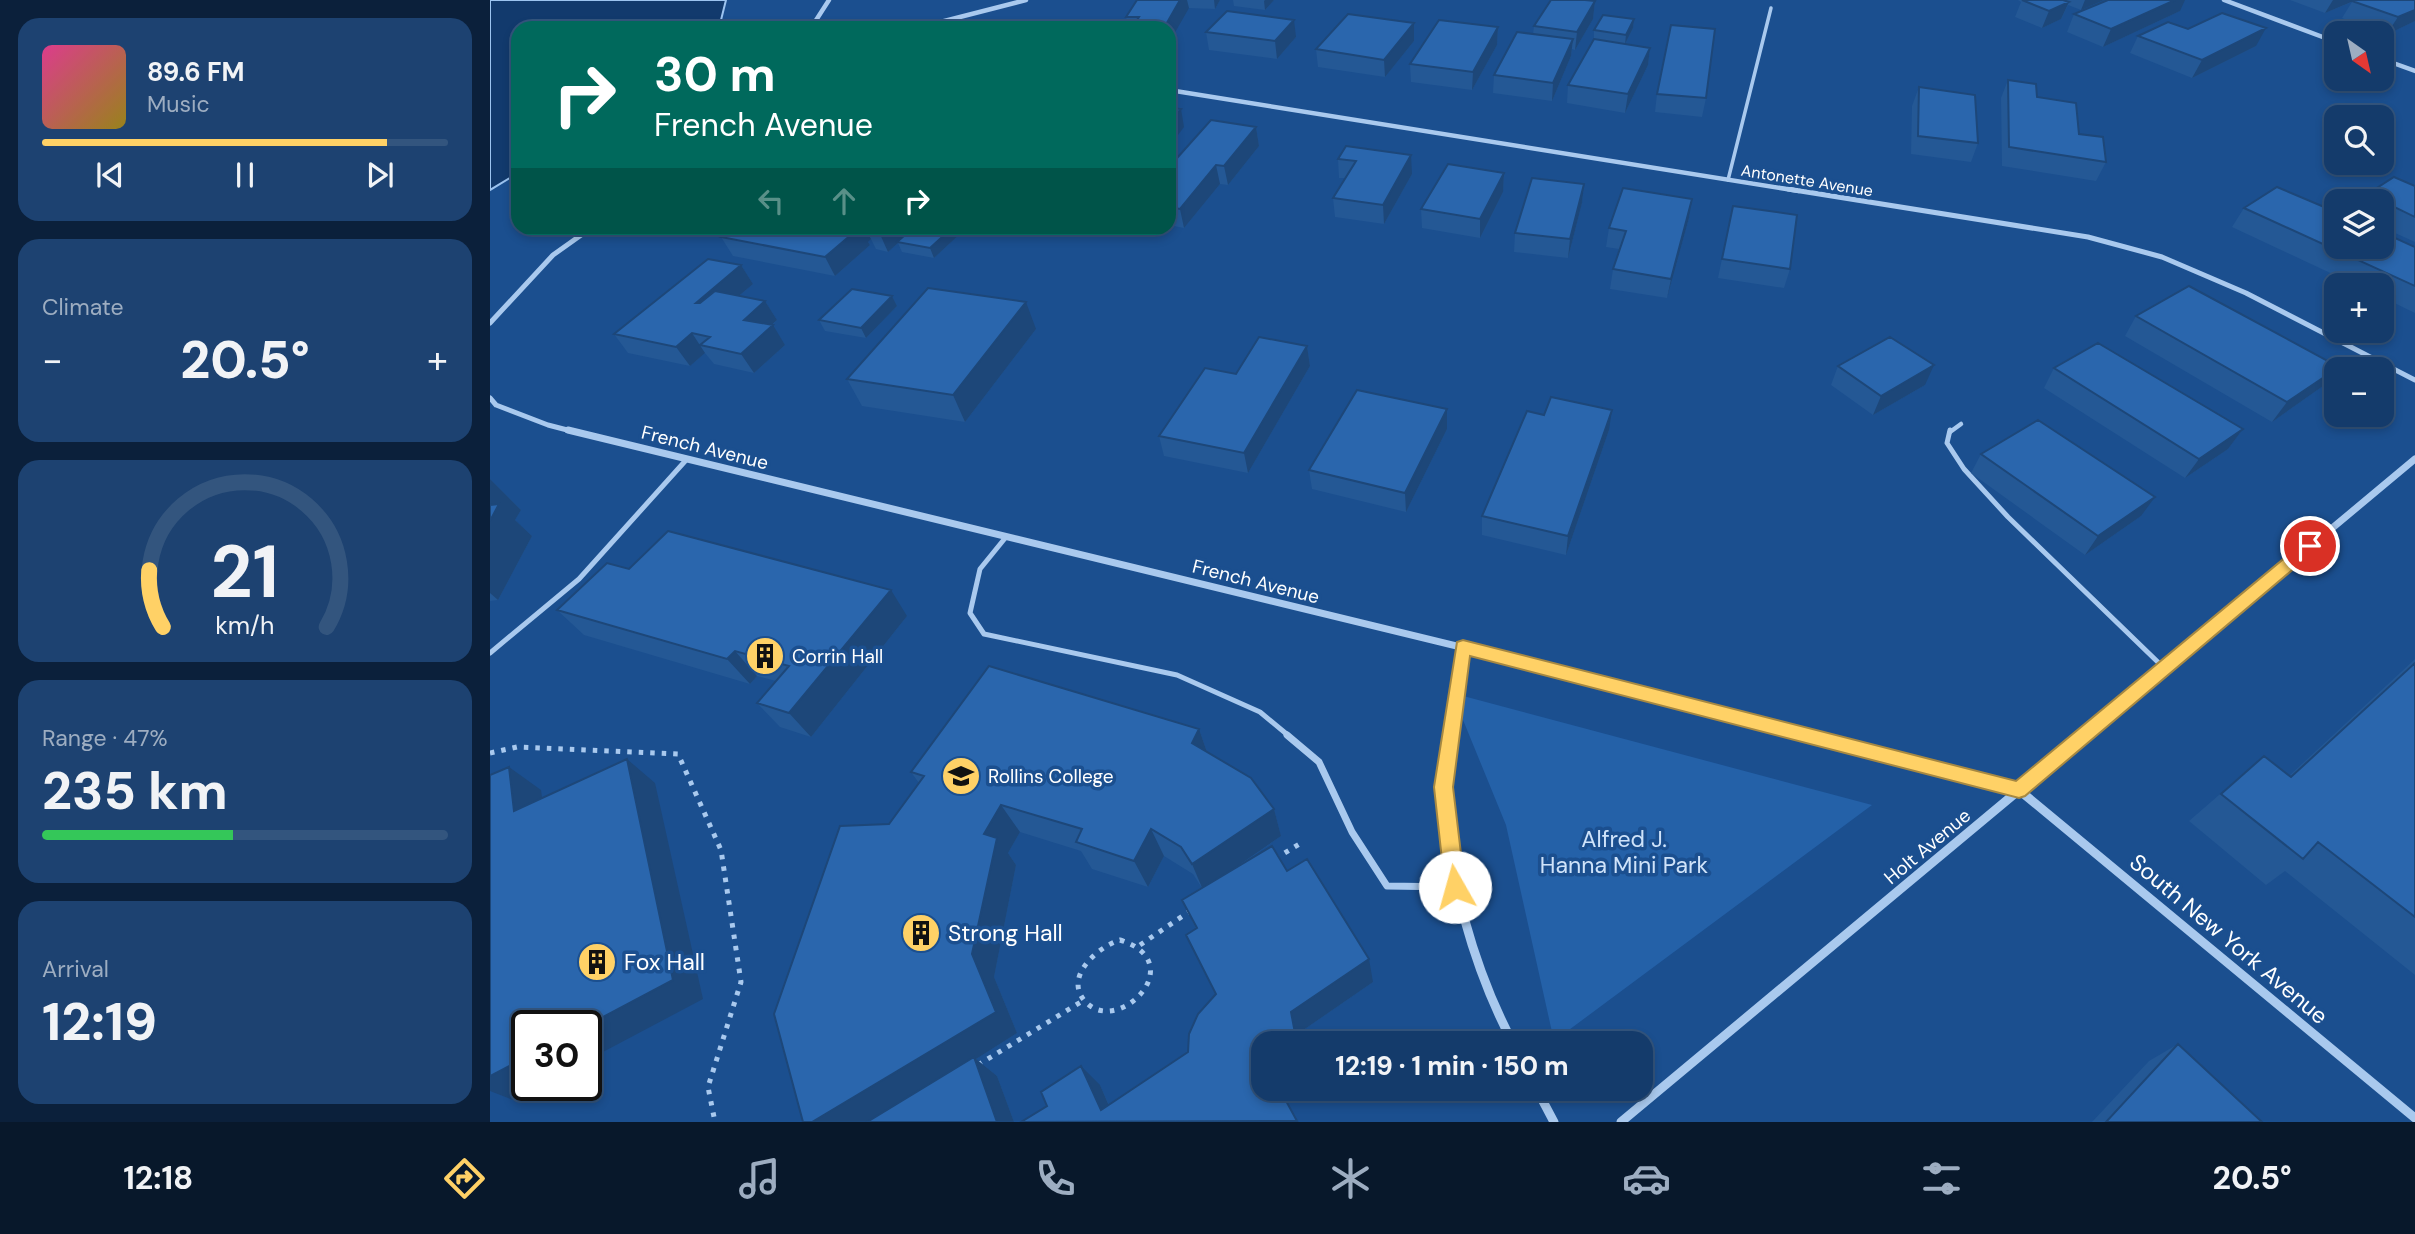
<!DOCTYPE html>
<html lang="en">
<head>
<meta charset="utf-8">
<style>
  :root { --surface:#143b6b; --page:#1d4271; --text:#f1f3f6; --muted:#9dadc1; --line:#33557e; --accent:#ffd166 }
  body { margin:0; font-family:"DM Sans",sans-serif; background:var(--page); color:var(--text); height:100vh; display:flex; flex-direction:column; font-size:26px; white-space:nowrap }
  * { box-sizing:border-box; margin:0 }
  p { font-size:23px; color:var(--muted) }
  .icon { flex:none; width:38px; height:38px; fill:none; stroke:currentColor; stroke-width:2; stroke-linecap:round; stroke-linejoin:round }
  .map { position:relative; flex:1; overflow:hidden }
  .sheet { display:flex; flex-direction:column; gap:18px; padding:18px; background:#0b203b; width:490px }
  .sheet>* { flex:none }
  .hud { position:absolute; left:21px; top:21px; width:665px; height:214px; border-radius:21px; box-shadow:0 4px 10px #0003,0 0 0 2px var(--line); background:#00695c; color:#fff; overflow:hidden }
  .needle { width:46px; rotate:146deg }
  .fabs { position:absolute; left:1834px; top:21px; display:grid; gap:14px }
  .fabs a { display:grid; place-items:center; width:70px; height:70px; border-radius:14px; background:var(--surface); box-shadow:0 4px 10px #0003,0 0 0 2px var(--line); font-size:35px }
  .speed { position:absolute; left:21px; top:1010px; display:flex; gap:14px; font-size:35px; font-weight:700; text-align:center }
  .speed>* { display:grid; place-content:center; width:91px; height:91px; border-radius:50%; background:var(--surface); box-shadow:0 4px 10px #0003,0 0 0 2px var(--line); line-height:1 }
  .speed .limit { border:4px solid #111; border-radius:10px; background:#fff; color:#111 }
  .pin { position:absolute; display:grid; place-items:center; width:60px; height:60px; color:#fff; margin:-30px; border:4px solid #fff; border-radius:50%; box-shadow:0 2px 7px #0007 }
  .me { position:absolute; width:77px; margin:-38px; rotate:353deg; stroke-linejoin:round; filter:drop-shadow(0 0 5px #0008) }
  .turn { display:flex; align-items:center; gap:24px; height:147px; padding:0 28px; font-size:32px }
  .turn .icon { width:91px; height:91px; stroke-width:2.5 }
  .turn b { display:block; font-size:49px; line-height:60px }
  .lanes { display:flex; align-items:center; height:66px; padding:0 28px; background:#0003; justify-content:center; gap:35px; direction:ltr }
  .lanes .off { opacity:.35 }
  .big { font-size:52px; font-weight:800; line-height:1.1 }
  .sheet .card { flex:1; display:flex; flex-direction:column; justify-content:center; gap:10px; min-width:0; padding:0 24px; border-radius:21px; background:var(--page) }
  .sheet .dial { align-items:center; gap:0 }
  .dial svg { height:182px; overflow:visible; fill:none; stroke:var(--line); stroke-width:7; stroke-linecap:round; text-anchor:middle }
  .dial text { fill:var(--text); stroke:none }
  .song { display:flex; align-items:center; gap:21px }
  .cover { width:84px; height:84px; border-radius:10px; background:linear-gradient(135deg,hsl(330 70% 55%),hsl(50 70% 35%)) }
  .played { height:7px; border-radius:4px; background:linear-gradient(90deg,var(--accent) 85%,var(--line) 85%) }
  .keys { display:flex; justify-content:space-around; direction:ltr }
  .heat { display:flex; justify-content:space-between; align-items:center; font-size:38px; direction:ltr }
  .charge { height:10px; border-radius:5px; background:linear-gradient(90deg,#34c759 47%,var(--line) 0) }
  .trip { position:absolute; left:761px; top:1031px; width:402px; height:70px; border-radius:21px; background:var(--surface); box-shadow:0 4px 10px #0003,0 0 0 2px var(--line); font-weight:800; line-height:70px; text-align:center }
  .menu { display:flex; height:112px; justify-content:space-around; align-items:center; background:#08182b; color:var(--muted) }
  .menu .icon { width:49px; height:49px }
  .menu .on { color:var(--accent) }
  .menu b { font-size:32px; color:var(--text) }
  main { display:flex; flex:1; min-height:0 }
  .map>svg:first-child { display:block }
  .green { fill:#2461a8 }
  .water { fill:#123a6d; stroke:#9cc4f0; stroke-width:2 }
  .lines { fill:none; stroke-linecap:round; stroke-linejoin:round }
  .path { stroke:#a9c9ee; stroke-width:5; stroke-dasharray:4.5 7; stroke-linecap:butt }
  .lane-far3 { stroke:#a9c9ee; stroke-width:3.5 }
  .lane-far2 { stroke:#a9c9ee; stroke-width:4.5 }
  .lane-far1 { stroke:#a9c9ee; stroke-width:5 }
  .lane { stroke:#a9c9ee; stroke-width:7 }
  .street-far3 { stroke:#a9c9ee; stroke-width:4.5 }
  .street-far2 { stroke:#a9c9ee; stroke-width:5 }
  .street-far1 { stroke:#a9c9ee; stroke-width:7 }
  .street { stroke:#a9c9ee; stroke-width:9 }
  .wall { fill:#245895 }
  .shaded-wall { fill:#1d4779 }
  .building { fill:#2a66ad; stroke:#1d4779; stroke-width:2 }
  .route { fill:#ffd166; stroke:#a68842; stroke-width:2 }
  .labels { text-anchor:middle; stroke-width:7; stroke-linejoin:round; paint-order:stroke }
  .far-street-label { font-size:16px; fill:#fff; stroke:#1b4f8f }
  .street-label { font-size:19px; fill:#fff; stroke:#1b4f8f }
  .poi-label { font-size:19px; fill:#fff; stroke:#1b4f8f; text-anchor:start }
  .near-park-label { font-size:23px; fill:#cfe3fa; stroke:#1b4f8f }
  .near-poi-label { font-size:23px; fill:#fff; stroke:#1b4f8f; text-anchor:start }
  .near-street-label { font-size:23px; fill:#fff; stroke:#1b4f8f }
</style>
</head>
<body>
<main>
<section class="sheet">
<div class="card">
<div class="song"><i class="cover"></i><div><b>89.6 FM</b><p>Music</p></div></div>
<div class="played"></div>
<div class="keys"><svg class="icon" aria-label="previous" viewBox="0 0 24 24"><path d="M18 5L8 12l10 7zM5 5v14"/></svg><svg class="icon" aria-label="pause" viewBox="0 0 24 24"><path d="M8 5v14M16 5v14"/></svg><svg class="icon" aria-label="next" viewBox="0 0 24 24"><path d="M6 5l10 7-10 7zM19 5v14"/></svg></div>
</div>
<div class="card"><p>Climate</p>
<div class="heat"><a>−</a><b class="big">20.5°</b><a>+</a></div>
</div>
<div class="card dial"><svg viewBox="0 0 100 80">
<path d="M14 69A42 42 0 1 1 86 69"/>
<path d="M14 69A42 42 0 0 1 8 44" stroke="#ffd166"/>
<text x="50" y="56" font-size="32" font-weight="700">21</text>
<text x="50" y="72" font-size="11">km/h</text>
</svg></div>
<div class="card"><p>Range · 47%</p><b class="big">235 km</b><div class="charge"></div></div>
<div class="card"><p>Arrival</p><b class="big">12:19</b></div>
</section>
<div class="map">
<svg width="1925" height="1122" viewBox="0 0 1925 1122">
  <rect width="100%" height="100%" fill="#1b4f8f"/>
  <!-- green -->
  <path class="green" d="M962,693L1382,805L1064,1041L1016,825Z"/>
  <!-- water -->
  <path class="water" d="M0,0H236L229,28H28V173L0,190Z"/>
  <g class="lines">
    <!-- path -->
    <path class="path" d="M0,753L27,747L188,754L231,850L251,982L218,1087L225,1122
      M785,859L811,843
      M630,940C700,962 632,1032 599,1005C570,981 605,948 630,940Z
      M650,945L703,909
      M488,1065L594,1000"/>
    <!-- lane-far3 -->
    <path class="lane-far3" d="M1238,180L1281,8"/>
    <!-- lane-far2 -->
    <path class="lane-far2" d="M1460,432L1471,424"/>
    <!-- lane-far1 -->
    <path class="lane-far1" d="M1460,430L1457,443L1474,469L1518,517L1674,668
      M516,537L490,569L480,613L494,634L687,675L770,712L799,736
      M0,653L89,579L197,459"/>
    <!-- lane -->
    <path class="lane" d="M797,735L829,762L862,832L897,886L965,887"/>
    <!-- street-far3 -->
    <path class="street-far3" d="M1734,0L1846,42
      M321,28L339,0
      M427,28L536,0
      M1892,59L1925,71
      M679,90L1309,191"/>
    <!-- street-far2 -->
    <path class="street-far2" d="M1298,189L1598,237L1672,257L1756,293L1925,380
      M0,323L63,255L101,228
      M0,398L6,405L58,425L85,432"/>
    <!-- street-far1 -->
    <path class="street-far1" d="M78,430L1086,675L1323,736
      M961,736L973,647
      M1593,736L1925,459"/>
    <!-- street -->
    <path class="street" d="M961,735C959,752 954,771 954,789C956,871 984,970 1023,1043
      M1316,735L1529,790L1925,1118
      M1046,1088L1064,1122
      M1131,1122L1595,735"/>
  </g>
  <!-- wall -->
  <path class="wall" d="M647,0H730L725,9L699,8L679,28H639L636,17Z
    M743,0H784L775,10L744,6Z
    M1528,0H1614L1591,10L1578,5L1571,19L1552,28L1525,17L1531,2Z
    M1800,0H1925V21L1896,35L1852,18L1862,2L1835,13Z
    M1105,1L1103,19L1085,50L1082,49L1081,56L1062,101L1003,93L1004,75L1043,34L1044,26Z
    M1690,11L1613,47L1577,32L1584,14Z
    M1144,19L1143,28L1135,44L1160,48L1158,65L1135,113L1077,103L1078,85L1104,40V30Z
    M1008,27L1007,45L982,90L921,82L920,64Z
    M716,32L806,37L787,59L719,50Z
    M1648,36L1766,46L1702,78L1640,53Z
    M924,41L895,77L828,67L826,49Z
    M1518,80L1547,97L1616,162L1606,181L1512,166L1511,98Z
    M1429,87L1488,143L1481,162L1421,154L1422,106Z
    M1167,94L1216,98L1212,117L1165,112Z
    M766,127L769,146L738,185L730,184L694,228L679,225V167Z
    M856,146L922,174L894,224L845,217L843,198L855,178H849L848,159Z
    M1014,173L1013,192L990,238L932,228L931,209Z
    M1094,184L1092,203L1078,258L1024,252L1025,233Z
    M1925,186V242L1892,227V201H1871L1876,195Z
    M1202,199L1199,218L1177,298L1120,289L1123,269L1129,249L1116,247L1119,228Z
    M1243,206L1300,269L1294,288L1228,278Z
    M1754,208L1925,247V313L1892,297V285H1866L1742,227Z
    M244,228H470L472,232L444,258L412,252L408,243L398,252L386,249L381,239L378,242L380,245L345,276L243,256L231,237Z
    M251,265L263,284L249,296L275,301L287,320L282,325L295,345L264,373L224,364L215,353L200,366L138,353L124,334Z
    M402,296L407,306L376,338L335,331L329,320Z
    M1646,316L1849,367L1833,386L1782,422L1635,336Z
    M546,329L475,422L372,406L357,379Z
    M817,346L820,366L758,473L674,456L669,436L746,374Z
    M1348,366L1435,385L1383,415L1341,385Z
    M1564,368L1753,429L1738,449L1695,478L1554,388Z
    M957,409V429L916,512L822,489L819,470Z
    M1119,430L1076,555L992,535V516Z
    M1491,454L1651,516L1595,555L1481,473Z
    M0,479L31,510L25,520L42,536L8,600L0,601Z
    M139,569L417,616L321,737L290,727L267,703L286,681L267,676L260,684L94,635L67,610Z
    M1925,659V975L1795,871L1776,885L1699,821L1774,756L1799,776Z
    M709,729L717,752L784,809L791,836L743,870L797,871L883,982L809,1033L774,1088H797L792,1095L808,1122H531L610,1085L619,1105L698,1052L726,994L706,929L692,900L712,888L703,874L674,856L658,887L602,869L591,851L530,832L518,853L526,865L504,977L527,1033L486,1059L507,1076L524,1122H313L399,824L429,783L421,772Z
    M1688,1044L1772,1122H1602L1659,1061Z"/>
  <!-- shaded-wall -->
  <path class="shaded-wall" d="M690,0H697L699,8L679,43V28H674Z
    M724,0H730L725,9Z
    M775,0H784L775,10L774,1Z
    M1595,0H1614L1591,10Z
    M1685,0H1695L1690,11L1613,47L1621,29Z
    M1843,0H1866L1835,13Z
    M1105,1L1103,19L1085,50L1087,32Z
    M1579,2L1571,19L1552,28L1559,11Z
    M1925,9V21L1896,35L1908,17Z
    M1144,19L1143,28L1135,44L1136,35Z
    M804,20L806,37L787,59L785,41Z
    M924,23V41L895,77L894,60Z
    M1008,27L1007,45L982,90L983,72Z
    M1776,28L1766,46L1702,78L1712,60Z
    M1083,39L1081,56L1062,101L1063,83Z
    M1160,48L1158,65L1135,113L1138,94Z
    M691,109L694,127L679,147V123Z
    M766,127L769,146L738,185L734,166Z
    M921,155L922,174L894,224L893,205Z
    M726,165L730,184L694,228L690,209Z
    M1014,173L1013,192L990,238V219Z
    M1094,184L1092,203L1078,258L1080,239Z
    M1202,199L1199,218L1177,298L1181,279Z
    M365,228H386L376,230L381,239L378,242L380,245L345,276L335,257Z
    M395,228H414L417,234L407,242L408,243L398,252L389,232Z
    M462,228H470L472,232L444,258L440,248Z
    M251,265L263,284L218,322L206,303Z
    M402,296L407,306L376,338L371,328Z
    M275,301L287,320L266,339L254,320Z
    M536,302L546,329L475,422L463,395Z
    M283,325L295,345L264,373L251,354Z
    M202,333L215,353L200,366L186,347Z
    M817,346L820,366L758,473L754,453Z
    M1444,365L1435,385L1383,415L1391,396Z
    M1849,367L1833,386L1782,422L1797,402Z
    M957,409V429L916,512L915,493Z
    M1122,410L1119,430L1076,555L1078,536Z
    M1753,429L1738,449L1695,478L1709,459Z
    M0,479L31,510L25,520L42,536L8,600L0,593Z
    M1665,497L1651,516L1595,555L1608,536Z
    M401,590L417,616L321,737L299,713Z
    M245,651L267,676L260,684L237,659Z
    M709,729L719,758L702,743Z
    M137,759L165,783L213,999L96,1061V1026Z
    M19,767L51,790L57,833L24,811Z
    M511,805L530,832L518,853L526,865L504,977L527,1033L486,1059L507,1076L524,1122H322L482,954L494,834Z
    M784,809L791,836L713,890L702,864Z
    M661,829L674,856L658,887L644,861Z
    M879,959L883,982L809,1033L811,1043H803L801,1012Z
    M37,1057V1085H51L23,1100L0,1091V1076Z
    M591,1066L610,1085L626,1122L611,1110Z
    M788,1088H797L792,1096Z"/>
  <!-- building -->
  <path class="building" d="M647,0H690L674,28H642L649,17H636Z
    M1061,0H1095L1105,1L1087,32L1044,26Z
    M1532,0H1573L1579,2L1559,11Z
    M1618,0H1685L1621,29L1584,14Z
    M1865,0H1925V10L1908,17L1862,1Z
    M737,11L804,20L785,41L716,32Z
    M1732,13L1776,28L1712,60L1648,36L1678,22L1698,29Z
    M858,14L924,23L894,60L826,49Z
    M1113,15L1144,19L1136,35L1104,30Z
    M949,20L1008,27L983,72L920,64Z
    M1181,25L1225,29L1216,98L1167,94Z
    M1027,32L1083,39L1063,83L1004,75Z
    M1104,39L1160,48L1138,94L1078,85Z
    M1518,80L1546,84L1547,97L1586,103L1589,134L1613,137L1616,162L1519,147Z
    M1429,87L1485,95L1488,143L1428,136Z
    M679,108L691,109L679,123Z
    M721,120L766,127L734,166L726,165L690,209L679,207V167Z
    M856,146L921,155L893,205L843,198L866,161L848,159Z
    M958,164L1014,173L990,219L931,209Z
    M1904,177L1925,186V217L1892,201L1876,195Z
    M1042,178L1094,184L1080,239L1025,233Z
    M1787,187L1846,212V247H1892V232L1925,247V286L1754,208Z
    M1133,188L1202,199L1181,279L1123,269L1136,231L1119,228Z
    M1243,206L1307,215L1300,269L1232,259Z
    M244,228H369L335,257L231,237Z
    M379,228H395L389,232L376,230Z
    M423,228H462L440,248L407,242Z
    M218,259L251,265L206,303H210L225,291L275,301L254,320L283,325L251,354L210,345L220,337L202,333L186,347L124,334Z
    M1699,286L1849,367L1797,402L1646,316Z
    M438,288L536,302L463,395L357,379Z
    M362,289L402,296L371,328L329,320Z
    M769,337L817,346L754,453L669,436L715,368L746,374Z
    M1400,337L1444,365L1391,396L1348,366Z
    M1608,343L1753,429L1709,459L1564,368Z
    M867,390L957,409L915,493L819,470Z
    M1061,397L1122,410L1078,536L992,516L1037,411L1054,415Z
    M1548,420L1665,497L1608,536L1491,454Z
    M9,504L0,521V505Z
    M178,531L401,590L299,713L267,703L299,666L245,651L237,659L67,610L117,563L139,569Z
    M1925,663V917L1828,842L1813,859L1731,794L1774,756L1801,777Z
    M499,666L709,729L702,743L761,778L784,809L702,864L691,847L661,829L644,861L586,842L592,829L511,805L494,834L507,838L482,954L506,1012L322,1122H313L284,1014L350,826L399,824L434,776L421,772Z
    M137,759L183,980L96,1026H37V1057L0,1076V775L19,767L24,811Z
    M782,846L797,871L817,859L879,959L801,1012L805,1033L803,1043H774V1088H789L807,1121L531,1122L557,1106L551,1092L591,1066L611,1110L698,1052L699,1034L708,1014L726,994L696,935L707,928L692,900Z
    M1688,1044L1772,1122H1616Z
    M484,1057L507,1122H377Z"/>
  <!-- route -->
  <path class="route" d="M1820,540L1826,541L1828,546L1826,550L1535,796L1529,798L980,656L963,787L975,887L972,893L965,896L958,893L955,887L944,787L967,642L973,640L1526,781L1815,541Z"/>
  <!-- icons -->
  <defs>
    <symbol id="building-disc" viewBox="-11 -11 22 22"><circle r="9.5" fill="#ffd166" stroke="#1b4f8f"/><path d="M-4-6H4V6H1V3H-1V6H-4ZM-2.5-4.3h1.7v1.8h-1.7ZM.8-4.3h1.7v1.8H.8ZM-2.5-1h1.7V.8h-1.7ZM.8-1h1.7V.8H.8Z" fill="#111"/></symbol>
    <symbol id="university-disc" viewBox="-11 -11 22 22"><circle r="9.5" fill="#ffd166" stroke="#1b4f8f"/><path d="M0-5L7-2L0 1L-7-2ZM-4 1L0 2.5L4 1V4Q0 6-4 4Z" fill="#111"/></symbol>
  </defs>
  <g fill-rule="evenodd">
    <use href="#building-disc" x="253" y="634" width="44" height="44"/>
    <use href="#university-disc" x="449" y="754" width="44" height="44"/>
    <use href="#building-disc" x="409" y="911" width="44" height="44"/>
    <use href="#building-disc" x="85" y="940" width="44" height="44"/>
  </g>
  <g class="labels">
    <!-- far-street labels -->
    <g class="far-street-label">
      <text transform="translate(1317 180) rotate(9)" y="6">Antonette Avenue</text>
    </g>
    <!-- street labels -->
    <g class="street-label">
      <text transform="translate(215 447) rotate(14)" y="7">French Avenue</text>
      <text transform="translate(766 581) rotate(14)" y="7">French Avenue</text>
      <text transform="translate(1437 846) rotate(-40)" y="7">Holt Avenue</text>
    </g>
    <!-- poi labels -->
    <g class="poi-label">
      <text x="302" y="663">Corrin Hall</text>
      <text x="498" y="783">Rollins College</text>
    </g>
    <!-- near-park labels -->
    <g class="near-park-label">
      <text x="1134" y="847">Alfred J.<tspan x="1134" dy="26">Hanna Mini Park</tspan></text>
    </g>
    <!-- near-poi labels -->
    <g class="near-poi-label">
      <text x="458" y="941">Strong Hall</text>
      <text x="134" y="970">Fox Hall</text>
    </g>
    <!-- near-street labels -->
    <g class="near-street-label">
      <text transform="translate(1739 939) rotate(40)" y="8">South New York Avenue</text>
    </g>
  </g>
</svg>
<div class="fabs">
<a><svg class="needle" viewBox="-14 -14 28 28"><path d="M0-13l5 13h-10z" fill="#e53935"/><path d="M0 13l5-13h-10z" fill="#9dadc1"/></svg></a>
<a><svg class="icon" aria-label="search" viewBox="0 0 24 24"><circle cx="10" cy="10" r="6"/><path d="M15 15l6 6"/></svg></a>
<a><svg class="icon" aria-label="layers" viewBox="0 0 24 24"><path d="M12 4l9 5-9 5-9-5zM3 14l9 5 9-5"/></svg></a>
<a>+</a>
<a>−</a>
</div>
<div class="speed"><div class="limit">30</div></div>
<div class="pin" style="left:1820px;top:546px;background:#d93025"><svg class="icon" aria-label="arrive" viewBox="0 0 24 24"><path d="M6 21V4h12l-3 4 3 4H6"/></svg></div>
<svg class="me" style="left:965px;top:887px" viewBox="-20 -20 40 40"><circle r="19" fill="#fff"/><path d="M0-13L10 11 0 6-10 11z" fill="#ffd166"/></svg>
<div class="trip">12:19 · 1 min · 150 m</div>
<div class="hud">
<div class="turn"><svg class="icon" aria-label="right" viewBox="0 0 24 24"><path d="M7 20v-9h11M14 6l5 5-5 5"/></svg><div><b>30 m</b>French Avenue</div></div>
<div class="lanes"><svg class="icon off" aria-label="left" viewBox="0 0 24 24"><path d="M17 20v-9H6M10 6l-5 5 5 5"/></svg><svg class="icon off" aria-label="ahead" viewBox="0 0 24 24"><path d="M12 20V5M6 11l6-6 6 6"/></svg><svg class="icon" aria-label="right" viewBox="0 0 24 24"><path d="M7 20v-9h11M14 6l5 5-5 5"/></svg></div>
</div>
</div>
</main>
<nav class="menu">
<b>12:18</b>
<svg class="icon on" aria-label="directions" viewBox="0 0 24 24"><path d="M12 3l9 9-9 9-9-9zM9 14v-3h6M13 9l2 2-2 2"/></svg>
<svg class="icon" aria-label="music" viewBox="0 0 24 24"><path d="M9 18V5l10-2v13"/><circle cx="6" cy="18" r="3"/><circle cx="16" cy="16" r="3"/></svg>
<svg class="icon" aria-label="phone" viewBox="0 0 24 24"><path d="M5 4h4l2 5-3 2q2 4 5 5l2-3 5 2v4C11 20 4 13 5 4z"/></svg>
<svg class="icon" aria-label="climate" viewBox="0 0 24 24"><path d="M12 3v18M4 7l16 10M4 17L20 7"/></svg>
<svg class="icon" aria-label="car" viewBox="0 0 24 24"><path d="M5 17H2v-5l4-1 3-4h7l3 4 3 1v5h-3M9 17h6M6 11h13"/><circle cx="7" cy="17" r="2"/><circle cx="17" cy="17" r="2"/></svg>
<svg class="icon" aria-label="filters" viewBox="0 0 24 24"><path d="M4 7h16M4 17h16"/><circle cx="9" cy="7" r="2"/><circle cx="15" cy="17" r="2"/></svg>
<b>20.5°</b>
</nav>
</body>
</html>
